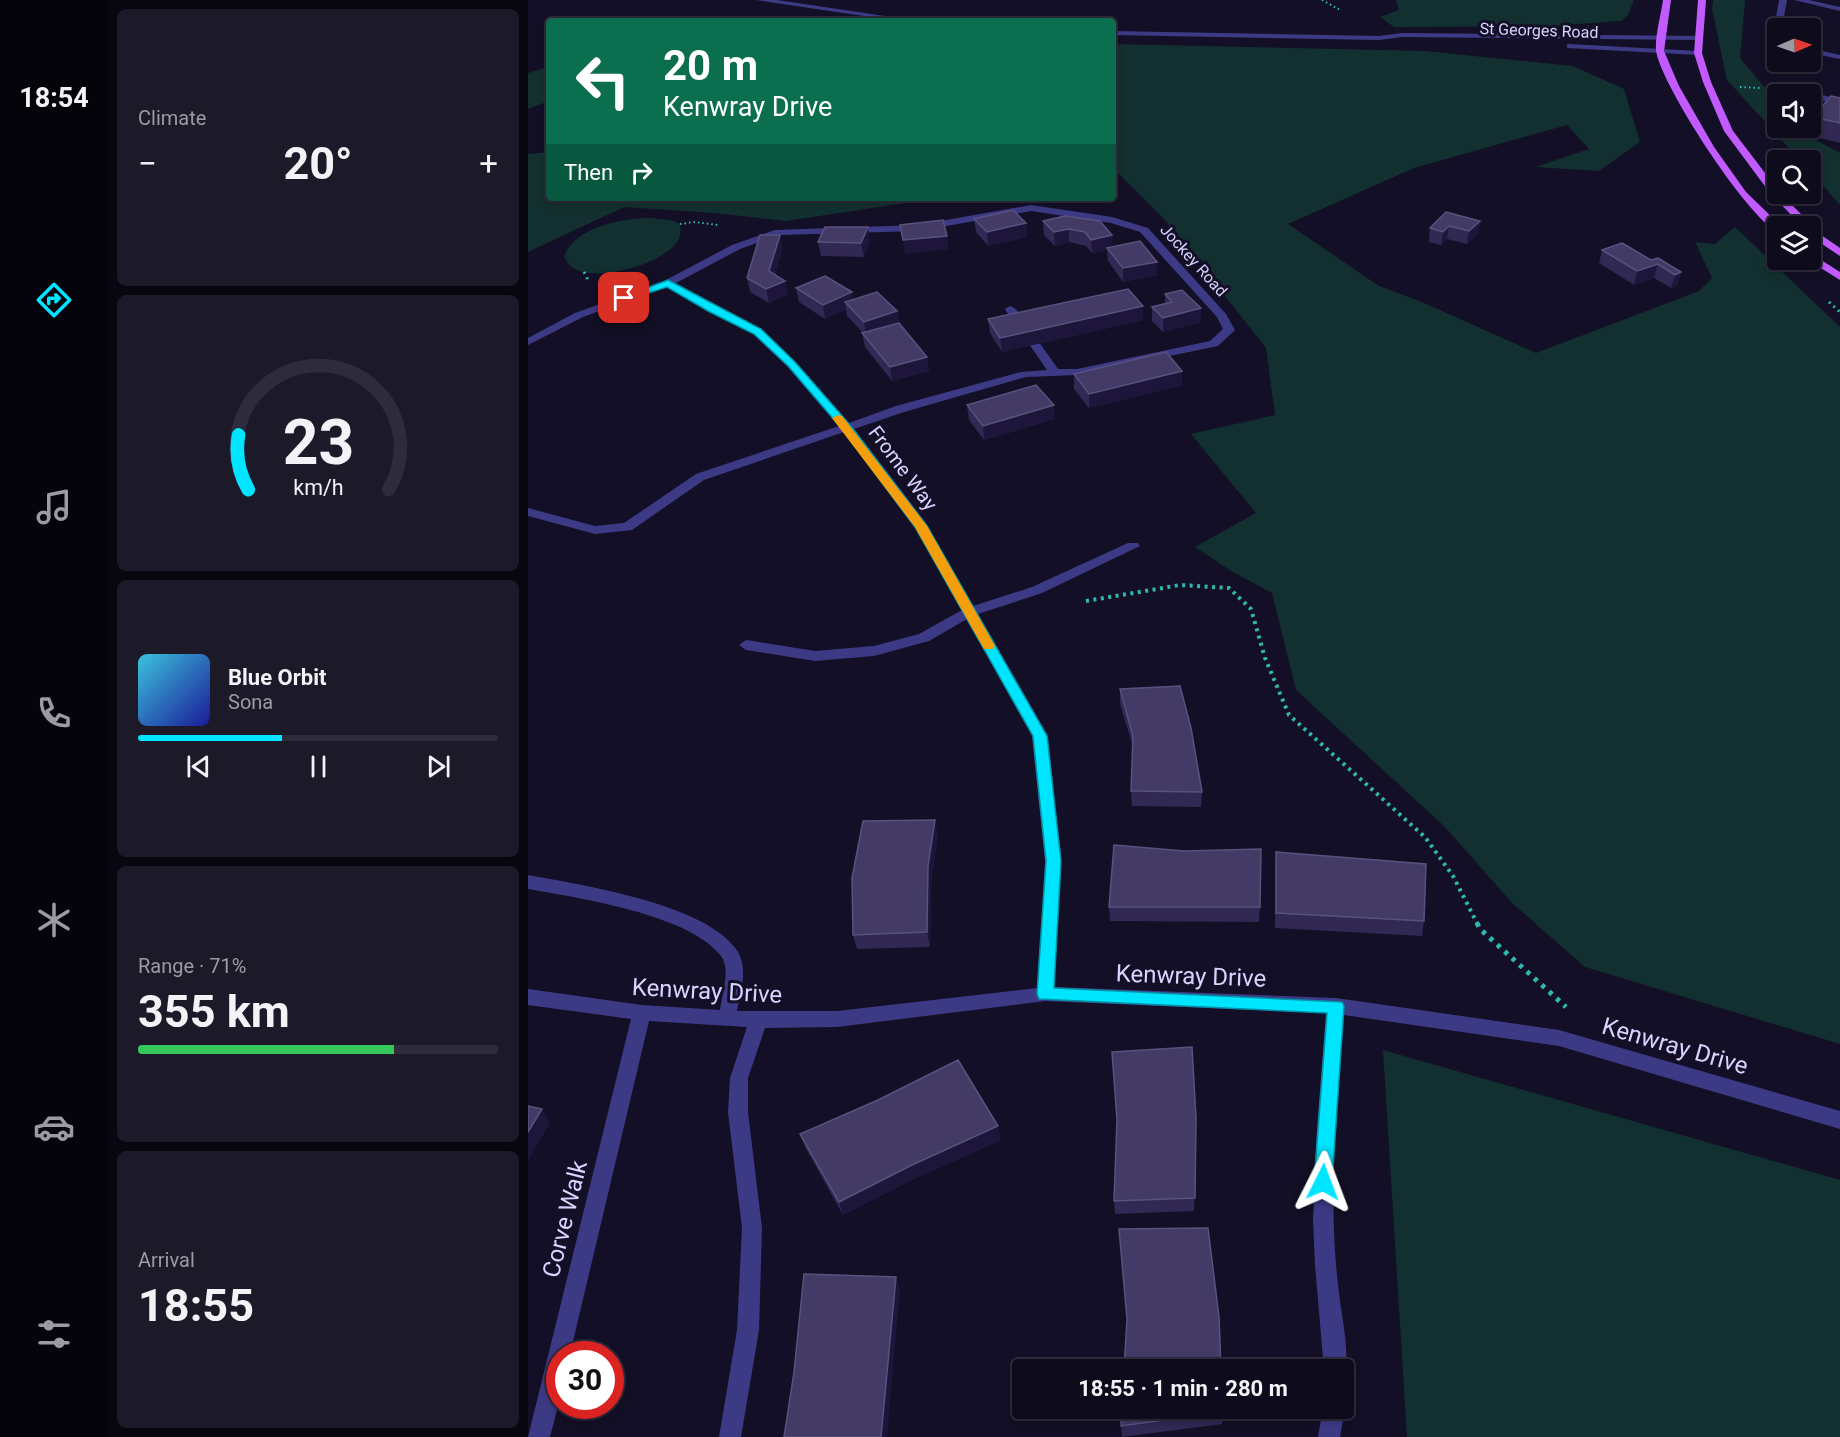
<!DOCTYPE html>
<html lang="en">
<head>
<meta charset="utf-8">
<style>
  :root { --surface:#0e0b1c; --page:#1c1929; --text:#f1f3f6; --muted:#9b9ba3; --line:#2e2b3b; --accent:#00e5ff }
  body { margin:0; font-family:Roboto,sans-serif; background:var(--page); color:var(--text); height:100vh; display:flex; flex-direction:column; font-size:22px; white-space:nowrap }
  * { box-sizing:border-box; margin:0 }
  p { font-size:20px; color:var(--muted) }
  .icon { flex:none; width:33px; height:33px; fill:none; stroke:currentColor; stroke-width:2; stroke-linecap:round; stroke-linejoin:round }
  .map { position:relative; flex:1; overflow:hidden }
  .side { display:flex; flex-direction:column; gap:9px; padding:9px; background:#08060f; width:420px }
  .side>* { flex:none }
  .guide { position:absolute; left:18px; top:18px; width:570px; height:183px; border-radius:6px; box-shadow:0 3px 9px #0003,0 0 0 2px var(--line); background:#0b6e4f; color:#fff; overflow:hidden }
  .needle { width:39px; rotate:88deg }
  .controls { position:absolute; left:1239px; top:18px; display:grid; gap:12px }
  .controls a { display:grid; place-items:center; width:54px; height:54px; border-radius:6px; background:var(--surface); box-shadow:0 3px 9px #0003,0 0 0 2px var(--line); font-size:30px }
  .speed { position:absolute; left:18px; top:1341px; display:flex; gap:12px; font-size:30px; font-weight:700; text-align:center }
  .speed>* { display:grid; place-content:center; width:78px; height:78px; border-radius:50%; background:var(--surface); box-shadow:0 3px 9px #0003,0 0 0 2px var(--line); line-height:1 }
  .speed .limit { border:9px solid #d22; background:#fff; color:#111 }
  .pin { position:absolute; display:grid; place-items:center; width:51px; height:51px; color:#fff; margin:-26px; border-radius:12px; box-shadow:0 3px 9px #0006 }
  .me { position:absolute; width:66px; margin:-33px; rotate:3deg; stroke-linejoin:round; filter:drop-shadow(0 0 4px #0008) }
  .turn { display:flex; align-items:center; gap:21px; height:126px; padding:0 18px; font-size:27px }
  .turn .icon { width:78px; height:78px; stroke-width:2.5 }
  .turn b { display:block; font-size:42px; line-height:51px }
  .then { display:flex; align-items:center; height:57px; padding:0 18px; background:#0003; gap:12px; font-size:22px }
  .big { font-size:45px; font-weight:700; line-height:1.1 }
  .side .card { flex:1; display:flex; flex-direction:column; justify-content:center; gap:9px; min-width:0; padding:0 21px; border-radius:9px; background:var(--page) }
  .side .dial { align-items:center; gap:0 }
  .dial svg { height:156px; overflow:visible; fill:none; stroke:var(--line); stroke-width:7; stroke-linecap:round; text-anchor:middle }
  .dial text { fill:var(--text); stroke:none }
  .song { display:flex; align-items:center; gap:18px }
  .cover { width:72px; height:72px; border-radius:9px; background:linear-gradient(135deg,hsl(190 70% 55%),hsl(240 70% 35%)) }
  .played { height:6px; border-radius:3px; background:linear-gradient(90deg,var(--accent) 40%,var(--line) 40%) }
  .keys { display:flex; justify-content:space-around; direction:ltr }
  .heat { display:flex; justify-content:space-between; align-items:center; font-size:33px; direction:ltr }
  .charge { height:9px; border-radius:4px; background:linear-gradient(90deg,#34c759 71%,var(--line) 0) }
  .trip { position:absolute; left:484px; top:1359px; width:342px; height:60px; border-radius:6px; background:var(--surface); box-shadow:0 3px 9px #0003,0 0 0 2px var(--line); font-weight:700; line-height:60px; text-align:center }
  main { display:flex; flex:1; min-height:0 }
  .dock { display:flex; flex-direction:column; width:108px; justify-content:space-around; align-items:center; background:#06040b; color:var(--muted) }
  .dock .icon { width:42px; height:42px }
  .dock .on { color:var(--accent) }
  .dock b { font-size:27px; color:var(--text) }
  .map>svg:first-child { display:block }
  .green { fill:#12302f }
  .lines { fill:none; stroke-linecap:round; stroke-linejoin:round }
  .path-far3 { stroke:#2fb8b0; stroke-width:2; stroke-dasharray:1.5 3; stroke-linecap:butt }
  .path-far2 { stroke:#2fb8b0; stroke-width:3; stroke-dasharray:2 4; stroke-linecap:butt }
  .path-far1 { stroke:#2fb8b0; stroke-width:4; stroke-dasharray:3 4.5; stroke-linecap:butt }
  .path { stroke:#2fb8b0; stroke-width:5; stroke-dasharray:4 6; stroke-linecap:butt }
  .minor { fill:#3d3a85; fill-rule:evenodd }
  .major { fill:#c25bff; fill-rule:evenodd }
  .wall { fill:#312854 }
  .shaded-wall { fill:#1d163a }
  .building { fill:#433a66; stroke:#5a527e; stroke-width:1.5 }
  .route { fill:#00e5ff; stroke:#0095a6; stroke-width:1.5 }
  .slow { fill:#f59e0b }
  .labels { text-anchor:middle; stroke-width:6; stroke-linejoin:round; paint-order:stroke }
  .far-street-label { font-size:16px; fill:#d9d4ff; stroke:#130f26 }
  .street-label { font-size:20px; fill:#d9d4ff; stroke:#130f26 }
  .near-street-label { font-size:24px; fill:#d9d4ff; stroke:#130f26 }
</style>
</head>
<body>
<main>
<nav class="dock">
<b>18:54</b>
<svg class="icon on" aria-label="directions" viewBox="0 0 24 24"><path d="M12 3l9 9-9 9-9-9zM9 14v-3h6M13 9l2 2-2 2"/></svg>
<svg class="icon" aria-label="music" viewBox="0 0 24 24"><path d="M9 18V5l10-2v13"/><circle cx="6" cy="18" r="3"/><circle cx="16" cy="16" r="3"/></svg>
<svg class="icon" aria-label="phone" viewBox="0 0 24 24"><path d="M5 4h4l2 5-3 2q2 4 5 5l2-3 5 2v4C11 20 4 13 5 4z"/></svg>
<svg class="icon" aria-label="climate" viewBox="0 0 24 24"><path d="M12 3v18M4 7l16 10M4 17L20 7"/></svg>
<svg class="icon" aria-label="car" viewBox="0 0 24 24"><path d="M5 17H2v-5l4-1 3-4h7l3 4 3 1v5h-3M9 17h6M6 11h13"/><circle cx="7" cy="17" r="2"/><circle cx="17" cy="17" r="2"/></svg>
<svg class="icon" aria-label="filters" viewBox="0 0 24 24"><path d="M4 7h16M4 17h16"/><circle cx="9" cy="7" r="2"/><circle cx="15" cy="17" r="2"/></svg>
</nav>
<section class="side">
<div class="card"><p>Climate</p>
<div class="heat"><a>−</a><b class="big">20°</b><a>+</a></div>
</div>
<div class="card dial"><svg viewBox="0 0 100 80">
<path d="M14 69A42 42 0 1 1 86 69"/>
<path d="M14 69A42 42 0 0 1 9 41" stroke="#00e5ff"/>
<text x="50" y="56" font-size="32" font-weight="700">23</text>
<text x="50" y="72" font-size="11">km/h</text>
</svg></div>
<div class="card">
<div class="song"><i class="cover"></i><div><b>Blue Orbit</b><p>Sona</p></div></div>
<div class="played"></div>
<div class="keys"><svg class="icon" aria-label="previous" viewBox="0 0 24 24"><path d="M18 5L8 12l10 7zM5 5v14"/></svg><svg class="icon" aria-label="pause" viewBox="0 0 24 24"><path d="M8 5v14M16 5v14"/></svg><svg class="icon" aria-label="next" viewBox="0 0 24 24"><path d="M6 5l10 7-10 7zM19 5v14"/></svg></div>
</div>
<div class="card"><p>Range · 71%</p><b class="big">355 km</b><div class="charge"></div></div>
<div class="card"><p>Arrival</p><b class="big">18:55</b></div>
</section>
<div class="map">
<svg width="1312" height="1437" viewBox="0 0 1312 1437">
  <rect width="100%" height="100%" fill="#130f26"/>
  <!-- green -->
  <path class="green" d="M868,0H1106L1100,15L1093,21L1021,26L866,27L852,17L871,10Z
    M1185,0H1217L1212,58L1249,102L1250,128H1272L1279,135L1312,153V205L1283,172L1282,160H1272L1199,80L1184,9Z
    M585,44L897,51L1045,66L1096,89L1112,142L1071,171L1007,167L1061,149L1039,125L886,168L760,224L851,286L894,302L1008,353L1171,291L1184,278L1167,242L1187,244L1207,227L1312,327V1044L1057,967L984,903L917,827L768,690L744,593L703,571L667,547L728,513L663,434L747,415L738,348L638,221L585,168Z
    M21,67V101L0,109V73Z
    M21,152V198H411L258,221L186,213L96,207L0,252V154Z
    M120,218L143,220L152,224C153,231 153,236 149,242C135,264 67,283 45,268C41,266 39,261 36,257C46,227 92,219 120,218Z
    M855,1050L1312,1180V1437H879Z"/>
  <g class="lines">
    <!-- path-far3 -->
    <path class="path-far3" d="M794,0L812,10
      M1212,87L1232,88
      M152,224L167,222L190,225"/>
    <!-- path-far2 -->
    <path class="path-far2" d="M56,272L61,282
      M1301,302L1312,312"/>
    <!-- path-far1 -->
    <path class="path-far1" d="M558,601L652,585L701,588L723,609L737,658L761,715L897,837L925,876L950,925"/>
    <!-- path -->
    <path class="path" d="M949,923L952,929L1038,1007"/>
    <!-- minor -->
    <path class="minor" d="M228,0H249L391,21H370Z
      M1251,0H1259L1254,28L1250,30L1246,28Z
      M1266,0H1281L1312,7V11Z
      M585,31L851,36L874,33L1170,36L1174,38L1170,40L874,37L851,40L585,35Z
      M1042,44L1170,51L1174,53L1170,55L1039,48V44Z
      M1282,48L1312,55V59L1282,53Z
      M1259,87L1312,99V105L1282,98V94L1256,92L1255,90Z
      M503,205L584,217L620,228L698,314L707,330L690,346L549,375L498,377L376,412L326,429L398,523L445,606L504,587L600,543H610L612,546L514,593L450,614L520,736L533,861L526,987L808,998L1031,1030L1312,1111V1129L1031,1046L816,1015C809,1107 799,1201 811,1293C813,1313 823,1357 816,1374V1370H796L787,1265L785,1220L789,1128L798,1013L517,1001L309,1027L237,1028L220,1078V1112L234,1228L231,1330L213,1437H191L209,1330L214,1228L200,1112L202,1078L219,1027L121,1021L42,1354H32V1398L22,1437H0L103,1019L0,1005V989L114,1005L192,1010C194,994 203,970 193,956C161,914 50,898 0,889V875C53,885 175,903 208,949C221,967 213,991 209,1011H309L509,988L517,861L504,736L439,619L401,641L346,656L287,661L218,650L211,645L218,640L287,651L346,646L391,634L434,610L387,527L316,432L176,480L104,530L67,534L0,516V508L67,526L96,523L168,474L311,426L259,366L225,334L139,287L55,317L0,345V338L47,313L136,281L204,245L247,230L390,225ZM503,211L583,223L612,232L689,317L695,329L682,341L549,369H530L511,342L507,341L501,344L519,370L493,372L368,406L321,423L267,362L233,330L148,283L212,249L252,235L390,231Z
      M482,306C489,308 500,322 499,328H491L478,311L477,309Z
      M816,1406L817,1408L812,1437H790L795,1408H816Z"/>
    <!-- major -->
    <path class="major" d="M1135,0H1143L1136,51L1151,86L1186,147L1218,192L1253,226H1250V232C1220,219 1131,82 1128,50C1127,35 1133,15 1135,0Z
      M1170,0H1178L1174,53L1183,82L1205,131L1250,190V194H1253L1283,224V228L1312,248V256L1282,236V226H1274L1242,193L1196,131L1175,82L1166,53Z
      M1282,253L1312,272V280L1280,260H1282Z"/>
  </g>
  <!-- wall -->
  <path class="wall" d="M1312,98V143L1279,135L1282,128L1285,117Z
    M537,216L585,247L629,262V275L595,282L580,261L579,250L564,253L558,246L541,242L527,246L516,235L515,221Z
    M446,219L498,223L499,237L460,246L448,232Z
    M952,221L950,234L939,244L919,239L913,245L901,242L902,228Z
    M252,235L254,248L247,275L260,294L241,303L222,292L219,278Z
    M342,241L336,257L293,256L290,242Z
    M1074,250L1123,260L1153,272L1149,286L1143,288L1126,278L1106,285L1071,263Z
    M268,288L325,299L369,311L371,323L399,357L401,371L364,381L337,347L334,333H335L319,316L318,309L297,319L271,302Z
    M637,294L673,322L635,332L624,321V307L637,303Z
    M615,306V320L474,352L462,333L460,319Z
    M546,374L654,385L561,408L546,389Z
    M439,405L527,419L456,440L441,420Z
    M592,689L674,792L673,807L604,806L603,791L605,747L592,704Z
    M410,835L403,881L402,947L329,949L325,935Z
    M748,852L896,921L894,936L747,928V867Z
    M581,907H732L731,922L582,921Z
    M668,1118L666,1211L587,1214L586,1201Z
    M272,1134L473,1140L388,1178L315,1215L277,1147Z
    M695,1408L694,1424L594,1437L593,1426Z"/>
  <!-- shaded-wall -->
  <path class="shaded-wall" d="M952,221L950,234L939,244L941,231Z
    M498,223L499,237L460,246L459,232Z
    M921,226L919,239L913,245L915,232Z
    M340,227L342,241L336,257L333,243Z
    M541,229V242L527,246L526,232Z
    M252,235L254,248L244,285L241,271Z
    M584,235L585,249L579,248V250L564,253L563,240Z
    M419,236L421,249L377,254L375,240Z
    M629,262V275L595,282V268Z
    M1130,264L1126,278L1106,285L1109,271Z
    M1153,272L1149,286L1143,288L1147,275Z
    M257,281L260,294L241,303L238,289Z
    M324,292L326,306L317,302L318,309L297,319L295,305Z
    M615,306V320L474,352L472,338Z
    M673,308V322L635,332V318Z
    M369,311L371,325L338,336L336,322Z
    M399,357L401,371L364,381L362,367Z
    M654,371V385L561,408V394Z
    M526,405L527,419L456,440L455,426Z
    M407,820L410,835L403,881L402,947L399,932L400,866Z
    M14,1109L22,1123L0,1161V1132Z
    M470,1126L473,1140L388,1178L315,1215L311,1202L384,1165Z
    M368,1277L372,1290L359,1437H353Z"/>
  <!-- building -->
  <path class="building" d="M1303,96L1312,98V123L1285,117Z
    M485,210L498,223L459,232L446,219Z
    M918,212L952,221L941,231L921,226L915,232L902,228Z
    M537,216L572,221L584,235L563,240L557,232L541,229L526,232L515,221Z
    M415,220L419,236L375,240L372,225Z
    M297,227H340L333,243L290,242Z
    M232,235H252L241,271L257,281L238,289L219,278Z
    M612,241L629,262L595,268L579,248Z
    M1094,243L1123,260L1130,258L1153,272L1147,275L1130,264L1109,271L1074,250Z
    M297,276L324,292L295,305L268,288Z
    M600,289L615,306L472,338L460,319Z
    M654,290L673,308L635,318L624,307L644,302L637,294Z
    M349,292L369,311L336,322L317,302Z
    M371,323L399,357L362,367L334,333Z
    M638,352L654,371L561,394L546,374Z
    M508,385L526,405L455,426L439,405Z
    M652,686L663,728L674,792L603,791L605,736L592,689Z
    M407,820L400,866L399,932L325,935L324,878L335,821Z
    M586,845L656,851L733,849L732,907H581Z
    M748,852L898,864L896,921L748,913Z
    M664,1047L668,1118L667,1198L586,1201L589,1120L584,1052Z
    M430,1060L470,1126L384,1165L311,1202L272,1134L350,1100Z
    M0,1106L14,1109L0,1132Z
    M680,1228L691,1317L693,1370H596L599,1319L591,1229Z
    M276,1274L368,1277L353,1437H256L266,1372Z
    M594,1408H695V1412L593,1426Z"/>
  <!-- route -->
  <path class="route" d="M140,280L233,329L267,362L322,425L399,526L519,736L533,861L526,988L814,1002L816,1006L804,1182L802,1187L795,1190L789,1187L786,1182L799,1013L511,999L509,994L518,861L505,736L387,527L314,429L260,366L226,334L180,311L139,287L96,301L91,298Z"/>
  <!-- slow -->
  <path class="slow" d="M310,415L314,416L399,526L467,646L465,649H456L387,527L304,418Z"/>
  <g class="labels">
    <!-- far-street labels -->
    <g class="far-street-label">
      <text transform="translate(1011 30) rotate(2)" y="6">St Georges Road</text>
      <text transform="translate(666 260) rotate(48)" y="6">Jockey Road</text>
    </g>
    <!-- street labels -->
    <g class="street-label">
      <text transform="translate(375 468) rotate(53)" y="7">Frome Way</text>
    </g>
    <!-- near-street labels -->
    <g class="near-street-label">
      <text transform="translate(663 976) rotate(2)" y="8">Kenwray Drive</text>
      <text transform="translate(179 991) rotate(3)" y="8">Kenwray Drive</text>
      <text transform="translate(1147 1046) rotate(16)" y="8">Kenwray Drive</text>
      <text transform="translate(37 1219) rotate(-76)" y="8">Corve Walk</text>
    </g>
  </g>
</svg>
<div class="controls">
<a><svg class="needle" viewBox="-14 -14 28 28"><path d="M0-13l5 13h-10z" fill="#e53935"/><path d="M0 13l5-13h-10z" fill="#9b9ba3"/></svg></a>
<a><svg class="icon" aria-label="sound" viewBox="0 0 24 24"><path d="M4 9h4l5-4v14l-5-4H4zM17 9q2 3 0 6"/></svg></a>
<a><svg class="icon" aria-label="search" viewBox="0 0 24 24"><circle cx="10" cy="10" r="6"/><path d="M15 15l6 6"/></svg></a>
<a><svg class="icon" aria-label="layers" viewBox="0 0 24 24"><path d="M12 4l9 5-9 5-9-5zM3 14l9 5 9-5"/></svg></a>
</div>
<div class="speed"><div class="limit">30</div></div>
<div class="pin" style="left:96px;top:298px;background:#d93025"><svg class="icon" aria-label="arrive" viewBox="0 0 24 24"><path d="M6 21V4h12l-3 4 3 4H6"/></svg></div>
<svg class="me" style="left:795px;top:1182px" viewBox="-20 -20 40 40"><path d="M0-17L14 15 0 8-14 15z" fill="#00e5ff" stroke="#fff" stroke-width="4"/></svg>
<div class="trip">18:55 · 1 min · 280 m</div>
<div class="guide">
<div class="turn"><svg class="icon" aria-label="left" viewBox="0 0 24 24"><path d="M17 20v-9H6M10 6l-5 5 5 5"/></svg><div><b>20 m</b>Kenwray Drive</div></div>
<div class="then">Then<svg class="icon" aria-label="right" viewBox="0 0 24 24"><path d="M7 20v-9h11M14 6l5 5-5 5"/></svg></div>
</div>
</div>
</main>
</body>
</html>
